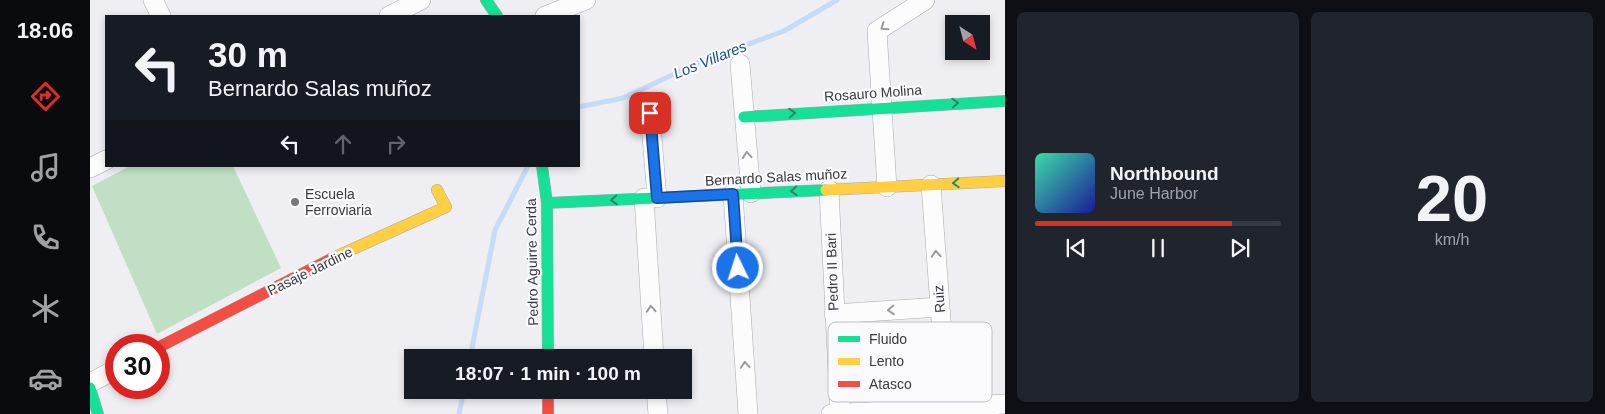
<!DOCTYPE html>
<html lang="es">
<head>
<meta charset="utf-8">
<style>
  :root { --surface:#171b24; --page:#20242c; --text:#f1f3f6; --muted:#9ea1a6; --line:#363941; --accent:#d93025 }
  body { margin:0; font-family:Helvetica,sans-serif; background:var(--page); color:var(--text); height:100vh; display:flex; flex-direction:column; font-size:19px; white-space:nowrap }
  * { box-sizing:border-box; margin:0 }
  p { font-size:16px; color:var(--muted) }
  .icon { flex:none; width:28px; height:28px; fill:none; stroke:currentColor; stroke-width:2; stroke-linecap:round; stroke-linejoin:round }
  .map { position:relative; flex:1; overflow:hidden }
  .drawer { display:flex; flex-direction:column; gap:12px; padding:12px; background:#0d0f14; width:600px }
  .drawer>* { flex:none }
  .hud { position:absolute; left:15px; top:15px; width:475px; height:152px; border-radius:0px; box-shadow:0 2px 8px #0003; background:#171b24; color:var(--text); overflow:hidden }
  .needle { width:32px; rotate:144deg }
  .controls { position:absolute; left:855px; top:15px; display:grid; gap:10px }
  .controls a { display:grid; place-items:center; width:45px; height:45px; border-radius:0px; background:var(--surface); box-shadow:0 2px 8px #0003; font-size:25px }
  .speed { position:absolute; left:15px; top:334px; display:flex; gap:10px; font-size:25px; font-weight:700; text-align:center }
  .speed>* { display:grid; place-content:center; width:65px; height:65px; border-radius:50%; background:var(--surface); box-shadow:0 2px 8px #0003; line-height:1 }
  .speed .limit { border:8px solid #d22; background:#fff; color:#111 }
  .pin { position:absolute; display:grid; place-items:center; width:42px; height:42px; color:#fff; margin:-21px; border-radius:10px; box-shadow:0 2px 8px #0006 }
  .me { position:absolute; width:55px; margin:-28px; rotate:356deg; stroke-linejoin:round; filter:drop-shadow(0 0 4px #0008) }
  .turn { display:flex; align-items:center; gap:18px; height:105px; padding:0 20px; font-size:22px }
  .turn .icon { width:65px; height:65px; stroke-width:2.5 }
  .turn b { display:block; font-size:35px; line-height:42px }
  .lanes { display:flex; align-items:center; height:48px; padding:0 20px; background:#0003; justify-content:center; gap:25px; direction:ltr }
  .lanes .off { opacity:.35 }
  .drawer .tile { flex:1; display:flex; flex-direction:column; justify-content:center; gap:8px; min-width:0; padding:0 18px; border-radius:8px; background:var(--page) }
  .drawer .dial { align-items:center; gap:0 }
  .dial b { font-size:65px; line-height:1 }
  .song { display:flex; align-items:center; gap:15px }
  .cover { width:60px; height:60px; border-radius:8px; background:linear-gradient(135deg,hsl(160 70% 55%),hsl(240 70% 35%)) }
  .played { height:5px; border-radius:2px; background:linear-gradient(90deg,var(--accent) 80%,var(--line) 80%) }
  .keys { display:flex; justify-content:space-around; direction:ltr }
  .drawer .tiles { flex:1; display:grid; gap:12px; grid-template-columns:repeat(2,1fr) }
  .trip { position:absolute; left:314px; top:349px; width:288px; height:50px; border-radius:0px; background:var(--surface); box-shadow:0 2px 8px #0003; font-weight:700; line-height:50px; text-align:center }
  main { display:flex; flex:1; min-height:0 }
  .dock { display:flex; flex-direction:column; width:90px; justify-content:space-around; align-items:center; background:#090b0e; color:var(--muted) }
  .dock .icon { width:35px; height:35px }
  .dock .active { color:var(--accent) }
  .dock b { font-size:22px; color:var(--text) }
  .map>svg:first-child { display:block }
  .green { fill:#c0dfc4 }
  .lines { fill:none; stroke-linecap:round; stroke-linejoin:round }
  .stream { stroke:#c5dbf6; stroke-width:5 }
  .street-casing { stroke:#aaaaae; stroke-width:20 }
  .fast-casing { stroke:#aaaaae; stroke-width:12 }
  .slow-casing { stroke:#aaaaae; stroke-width:12 }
  .jam-casing { stroke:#aaaaae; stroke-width:12 }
  .street { stroke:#fcfcfd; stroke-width:19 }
  .fast { stroke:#16e098; stroke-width:11 }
  .slow { stroke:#ffcf43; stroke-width:11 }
  .jam { stroke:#f24e42; stroke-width:11 }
  .oneway { stroke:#9a9b9e }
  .oneway2 { stroke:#298566 }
  .route-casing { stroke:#114b97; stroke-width:12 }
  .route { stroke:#1a73e8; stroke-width:9 }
  .poi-dot { fill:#78797d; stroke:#fafafe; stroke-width:2 }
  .labels { text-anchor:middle; stroke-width:4.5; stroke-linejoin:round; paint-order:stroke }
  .street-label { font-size:14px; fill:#393a3e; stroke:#fafafe }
  .poi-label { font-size:14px; fill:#393a3e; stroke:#fafafe; text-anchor:start }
  .water-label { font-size:15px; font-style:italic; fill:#1b4f86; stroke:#fafafe }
  .key { fill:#fafafe; stroke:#c0c0c4; stroke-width:1 }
  .key-label { font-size:14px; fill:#393a3e }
</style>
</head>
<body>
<main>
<nav class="dock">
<b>18:06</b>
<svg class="icon active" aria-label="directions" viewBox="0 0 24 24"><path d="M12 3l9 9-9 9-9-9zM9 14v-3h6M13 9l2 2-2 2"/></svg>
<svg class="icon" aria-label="music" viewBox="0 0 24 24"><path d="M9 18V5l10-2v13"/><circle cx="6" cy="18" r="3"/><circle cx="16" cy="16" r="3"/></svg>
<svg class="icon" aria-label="phone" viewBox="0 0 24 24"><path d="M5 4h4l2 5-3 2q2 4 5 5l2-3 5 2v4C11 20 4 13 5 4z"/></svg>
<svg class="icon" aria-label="climate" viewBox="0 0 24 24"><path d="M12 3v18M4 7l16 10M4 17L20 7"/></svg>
<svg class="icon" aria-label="car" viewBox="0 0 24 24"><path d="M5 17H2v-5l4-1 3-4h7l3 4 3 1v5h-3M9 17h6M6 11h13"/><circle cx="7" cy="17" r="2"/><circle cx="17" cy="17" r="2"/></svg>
</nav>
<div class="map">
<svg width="915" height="414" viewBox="0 0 915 414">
  <rect width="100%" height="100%" fill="#eeeef3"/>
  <!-- green -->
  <path class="green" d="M40,166H143L191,268L67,334L2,186Z"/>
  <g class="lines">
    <!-- stream -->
    <path class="stream" d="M489,107L533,98L610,62L694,31L747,0
      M380,358L405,230L438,166
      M369,414L374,390"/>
    <defs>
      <path id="street" d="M63,0L71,16
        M299,16L331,0
        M455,16L496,0
        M650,64L661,193
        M560,113L567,198
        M0,168L16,160
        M841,185L858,414
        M797,187L787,31L835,0
        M739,190L750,414
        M643,194L658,414
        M554,198L564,358
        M744,314L850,307
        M0,383L26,369
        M566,390L568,414
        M741,414L915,404"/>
      <path id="fast" d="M396,0L407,16
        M654,117L915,101
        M452,166L457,203L458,358
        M457,203L736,190
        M0,388L8,414"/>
      <path id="slow" d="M736,190L915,181
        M243,258L356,207L347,190"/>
      <path id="jam" d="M69,347L243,258
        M458,390V414"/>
    </defs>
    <!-- street casing -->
    <use href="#street" class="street-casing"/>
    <!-- fast casing -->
    <use href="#fast" class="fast-casing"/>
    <!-- slow casing -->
    <use href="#slow" class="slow-casing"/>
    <!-- jam casing -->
    <use href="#jam" class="jam-casing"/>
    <!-- street -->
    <use href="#street" class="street"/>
    <!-- fast -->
    <use href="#fast" class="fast"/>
    <!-- slow -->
    <use href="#slow" class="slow"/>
    <!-- jam -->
    <use href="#jam" class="jam"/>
  </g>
  <!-- one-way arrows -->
  <defs><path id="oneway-chevron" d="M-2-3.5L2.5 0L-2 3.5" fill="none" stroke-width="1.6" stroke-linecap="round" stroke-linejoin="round" transform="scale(1.25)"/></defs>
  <g class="oneway">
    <use href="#oneway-chevron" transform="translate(794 27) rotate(145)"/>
    <use href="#oneway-chevron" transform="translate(657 155) rotate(-95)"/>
    <use href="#oneway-chevron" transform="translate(846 254) rotate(-94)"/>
    <use href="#oneway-chevron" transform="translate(561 309) rotate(-94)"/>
    <use href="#oneway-chevron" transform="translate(801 310) rotate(176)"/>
    <use href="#oneway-chevron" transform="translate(655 365) rotate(-94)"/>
  </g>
  <g class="oneway2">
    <use href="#oneway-chevron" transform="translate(865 103) rotate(-3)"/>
    <use href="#oneway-chevron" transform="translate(702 113) rotate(-4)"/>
    <use href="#oneway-chevron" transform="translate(866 183) rotate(177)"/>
    <use href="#oneway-chevron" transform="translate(704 191) rotate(177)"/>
    <use href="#oneway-chevron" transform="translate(524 200) rotate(177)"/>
  </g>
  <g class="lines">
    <defs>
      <path id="route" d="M560,113L567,198L643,194L648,268"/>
    </defs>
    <!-- route casing -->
    <use href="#route" class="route-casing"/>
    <!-- route -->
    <use href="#route" class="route"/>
  </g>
  <!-- markers -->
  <circle class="poi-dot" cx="205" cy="202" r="5"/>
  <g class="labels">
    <!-- street labels -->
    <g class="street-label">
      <text transform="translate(783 93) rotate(-4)" y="5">Rosauro Molina</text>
      <text transform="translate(686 177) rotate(-3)" y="5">Bernardo Salas muñoz</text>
      <text transform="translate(442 262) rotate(-91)" y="5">Pedro Aguirre Cerda</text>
      <text transform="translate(220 271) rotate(-26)" y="5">Pasaje Jardine</text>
      <text transform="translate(742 272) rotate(-92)" y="5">Pedro II Bari</text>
      <text transform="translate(849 299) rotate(-94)" y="5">Ruiz</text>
    </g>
    <!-- poi labels -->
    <g class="poi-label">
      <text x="215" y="199">Escuela<tspan x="215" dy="16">Ferroviaria</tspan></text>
    </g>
    <!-- water labels -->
    <g class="water-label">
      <text transform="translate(620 60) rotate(-22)" y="5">Los Villares</text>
    </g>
  </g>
  <!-- legend -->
  <rect x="738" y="322" width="164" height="80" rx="8" class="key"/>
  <rect x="748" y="336" width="22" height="6" fill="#16e098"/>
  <rect x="748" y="358" width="22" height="7" fill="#ffcf43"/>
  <rect x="748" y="381" width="22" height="6" fill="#f24e42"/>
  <g class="key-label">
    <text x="779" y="344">Fluido</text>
    <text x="779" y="366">Lento</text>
    <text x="779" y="389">Atasco</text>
  </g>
</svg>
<div class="controls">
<a><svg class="needle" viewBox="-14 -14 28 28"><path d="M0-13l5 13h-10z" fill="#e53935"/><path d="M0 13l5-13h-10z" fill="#9ea1a6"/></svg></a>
</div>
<div class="speed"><div class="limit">30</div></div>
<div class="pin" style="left:560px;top:113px;background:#d93025"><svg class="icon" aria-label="arrive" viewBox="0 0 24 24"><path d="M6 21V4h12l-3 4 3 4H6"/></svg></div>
<svg class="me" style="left:648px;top:268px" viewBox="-20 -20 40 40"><circle r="17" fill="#1a73e8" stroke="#fff" stroke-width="3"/><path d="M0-11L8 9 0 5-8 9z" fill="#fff"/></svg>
<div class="trip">18:07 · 1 min · 100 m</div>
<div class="hud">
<div class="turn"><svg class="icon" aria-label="left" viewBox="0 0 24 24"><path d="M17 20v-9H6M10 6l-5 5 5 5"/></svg><div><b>30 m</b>Bernardo Salas muñoz</div></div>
<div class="lanes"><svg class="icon" aria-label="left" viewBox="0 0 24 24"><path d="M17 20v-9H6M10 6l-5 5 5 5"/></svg><svg class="icon off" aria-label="ahead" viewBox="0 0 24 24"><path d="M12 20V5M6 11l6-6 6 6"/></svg><svg class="icon off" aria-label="right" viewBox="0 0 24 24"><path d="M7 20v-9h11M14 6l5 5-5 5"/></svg></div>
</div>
</div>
<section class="drawer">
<div class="tiles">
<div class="tile">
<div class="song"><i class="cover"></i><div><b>Northbound</b><p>June Harbor</p></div></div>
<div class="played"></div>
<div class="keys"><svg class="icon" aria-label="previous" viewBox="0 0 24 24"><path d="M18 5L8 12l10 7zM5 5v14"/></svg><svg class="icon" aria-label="pause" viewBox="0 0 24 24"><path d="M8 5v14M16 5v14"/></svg><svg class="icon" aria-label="next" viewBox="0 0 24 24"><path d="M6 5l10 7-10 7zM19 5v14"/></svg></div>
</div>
<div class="tile dial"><b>20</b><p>km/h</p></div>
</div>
</section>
</main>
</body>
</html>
